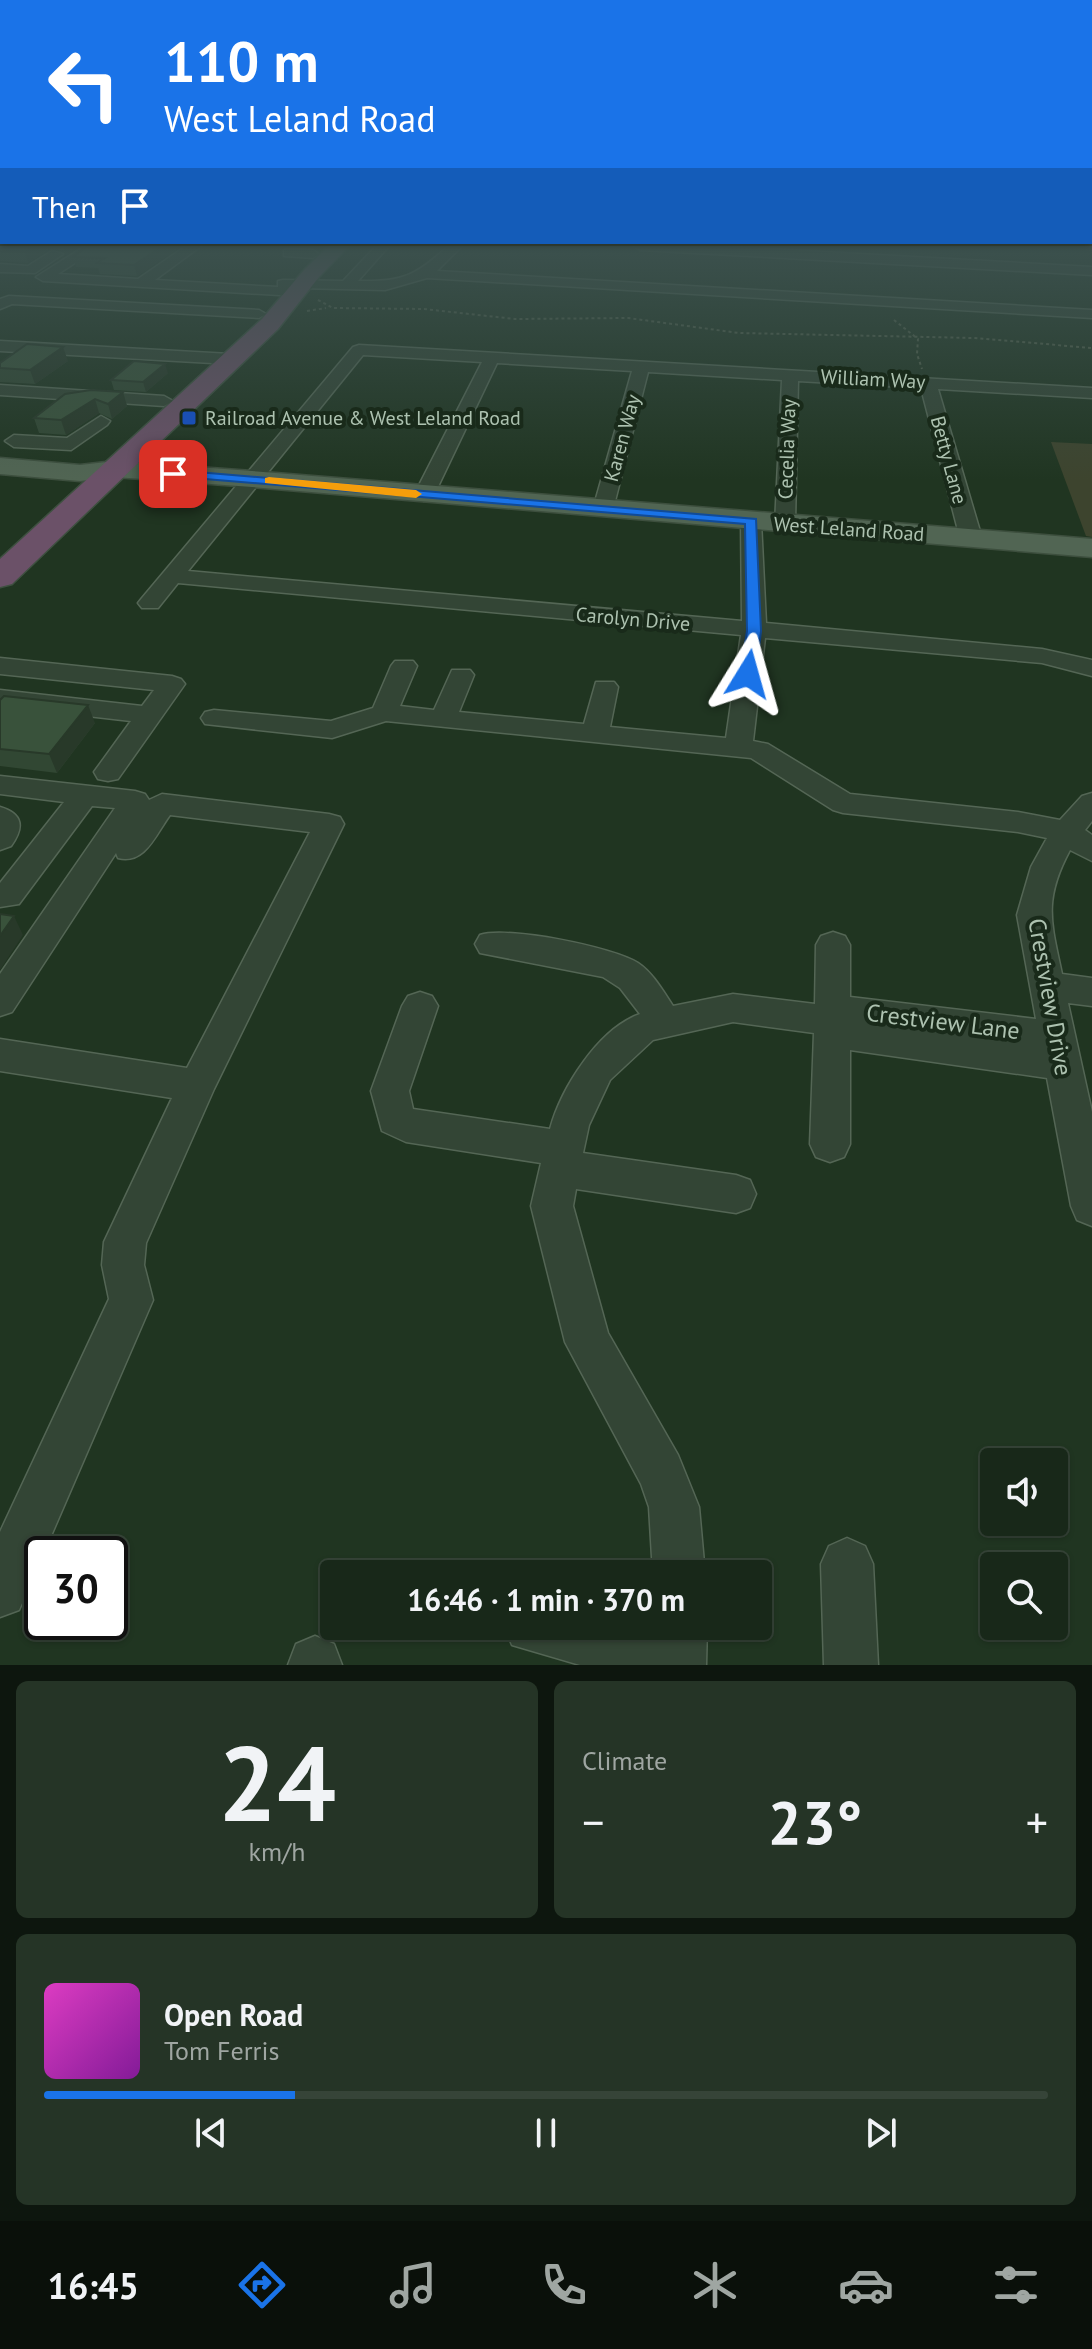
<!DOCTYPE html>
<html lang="en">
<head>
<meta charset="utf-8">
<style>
  :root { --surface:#182819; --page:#253426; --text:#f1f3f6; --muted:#9fa6a2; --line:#364438; --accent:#1a73e8 }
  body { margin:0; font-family:"PT Sans",sans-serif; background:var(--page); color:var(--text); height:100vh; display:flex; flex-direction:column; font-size:30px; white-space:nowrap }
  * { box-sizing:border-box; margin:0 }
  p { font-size:26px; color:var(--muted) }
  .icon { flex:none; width:44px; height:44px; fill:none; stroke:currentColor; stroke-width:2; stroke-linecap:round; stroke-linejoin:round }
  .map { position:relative; height:1665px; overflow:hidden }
  .panel { display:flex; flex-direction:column; gap:16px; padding:16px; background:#0d160e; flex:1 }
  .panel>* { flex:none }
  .banner { position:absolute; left:0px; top:0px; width:1092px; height:244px; box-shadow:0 2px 6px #0004,0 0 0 2px var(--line); background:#1a73e8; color:#fff; overflow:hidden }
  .controls { position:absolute; left:980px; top:1448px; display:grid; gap:16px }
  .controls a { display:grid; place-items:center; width:88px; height:88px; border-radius:8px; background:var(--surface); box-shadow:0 2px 6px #0004,0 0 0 2px var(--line); font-size:40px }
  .speed { position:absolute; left:24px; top:1536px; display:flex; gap:16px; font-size:40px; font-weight:700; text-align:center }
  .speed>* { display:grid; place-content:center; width:104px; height:104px; border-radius:50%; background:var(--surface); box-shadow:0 2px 6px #0004,0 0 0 2px var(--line); line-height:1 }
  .speed .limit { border:4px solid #111; border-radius:12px; background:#fff; color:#111 }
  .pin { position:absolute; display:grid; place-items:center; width:68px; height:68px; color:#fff; margin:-34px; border-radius:16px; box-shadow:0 4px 12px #0006 }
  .me { position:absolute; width:88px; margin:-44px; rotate:8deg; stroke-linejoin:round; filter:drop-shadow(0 0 6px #0008) }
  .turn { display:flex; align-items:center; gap:28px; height:168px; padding:0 32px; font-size:36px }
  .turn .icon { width:104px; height:104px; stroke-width:2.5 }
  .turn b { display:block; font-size:56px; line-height:68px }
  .then { display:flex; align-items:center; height:76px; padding:0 32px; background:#0003; gap:16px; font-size:30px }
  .big { font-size:60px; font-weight:800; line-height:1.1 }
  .panel .tile { flex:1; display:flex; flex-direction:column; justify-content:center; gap:12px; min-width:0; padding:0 28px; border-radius:12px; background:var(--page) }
  .panel .dial { align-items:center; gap:0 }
  .dial b { font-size:104px; line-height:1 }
  .song { display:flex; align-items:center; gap:24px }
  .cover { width:96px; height:96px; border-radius:12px; background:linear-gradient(135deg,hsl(310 70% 55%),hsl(290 70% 35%)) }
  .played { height:8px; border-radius:4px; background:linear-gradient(90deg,var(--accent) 25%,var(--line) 25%) }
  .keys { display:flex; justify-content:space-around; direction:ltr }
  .heat { display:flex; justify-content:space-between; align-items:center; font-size:44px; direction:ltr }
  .panel .tiles { flex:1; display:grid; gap:16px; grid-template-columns:1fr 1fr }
  .tile:last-child { grid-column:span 2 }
  .trip { position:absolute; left:320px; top:1560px; width:452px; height:80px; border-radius:8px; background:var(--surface); box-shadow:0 2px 6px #0004,0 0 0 2px var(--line); font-weight:800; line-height:80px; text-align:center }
  .menu { display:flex; height:128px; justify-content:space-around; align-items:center; background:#0a100a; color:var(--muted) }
  .menu .icon { width:56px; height:56px }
  .menu .on { color:var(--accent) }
  .menu b { font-size:36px; color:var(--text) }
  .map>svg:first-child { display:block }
  .green { fill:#3d442e }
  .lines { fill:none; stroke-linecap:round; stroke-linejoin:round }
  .minor-casing { stroke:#546655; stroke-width:3 }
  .major-casing { stroke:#3d4f3e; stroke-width:3 }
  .highway-casing { stroke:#3e5040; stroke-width:3 }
  .path { stroke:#54614d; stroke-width:2; stroke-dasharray:3 3; stroke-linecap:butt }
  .minor { fill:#334535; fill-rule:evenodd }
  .major { fill:#516553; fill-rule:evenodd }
  .highway { fill:#6b5168; fill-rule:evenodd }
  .wall { fill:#314733 }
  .shaded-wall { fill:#283929 }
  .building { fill:#39523b; stroke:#283929; stroke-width:2 }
  .route { fill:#1a73e8; stroke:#114b97; stroke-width:2 }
  .slow { fill:#f59e0b }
  .transit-dot { fill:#1a4fb4; stroke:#192a1a; stroke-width:3 }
  .labels { text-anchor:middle; stroke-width:8; stroke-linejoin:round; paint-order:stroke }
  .far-street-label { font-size:20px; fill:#adc2b0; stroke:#192a1a }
  .far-poi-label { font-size:20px; fill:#adc2b0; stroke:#192a1a; text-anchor:start }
  .street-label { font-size:24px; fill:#adc2b0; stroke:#192a1a }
</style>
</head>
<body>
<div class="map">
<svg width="1092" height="1665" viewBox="0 0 1092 1665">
  <rect width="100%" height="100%" fill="#203521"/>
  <!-- green -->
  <path class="green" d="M1051,442L1092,444V537L1086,536Z"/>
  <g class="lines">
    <defs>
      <path id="minor" d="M85,246H101L58,274L138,279L186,246H201L155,280L278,287V281L283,280L343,281L376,246H389L358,281C402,282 416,276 448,246H462L437,271L1092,310V318L427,278L385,290L298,288L303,292L296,296L43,281L36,277Z
        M634,246H716L1092,267V275L640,250Z
        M289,249L313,250L319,254L313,258L284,256V250Z
        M52,251L63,254L35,273L0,272V264L28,266Z
        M9,296L259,310L266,314L259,318L12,304L0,309V299Z
        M0,341L230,354L238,359L230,364L0,351Z
        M359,345L1092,388V398L938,389L982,538L971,544L960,538L921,388L798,381L795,524L785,530L775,524L782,380L648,372L613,509L603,515L593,509L632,371L497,363L434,495L424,501L414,495L482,362L363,355L188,571L742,621L741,521L751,515L761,521L766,623L1042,649L1092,660V676L1042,663L765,638L753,741L768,744L850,794L1018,812L1060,820L1082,796L1092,793V821L1085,830L1092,835V861L1070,850C1043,900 1051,922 1062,974L1092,978V1006L1068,1003L1092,1112V1226L1077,1220L1071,1206L1047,1078L850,1050V1144L844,1157L830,1162L816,1157L810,1144L814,1033L733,1022L653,1040L610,1080L589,1125L583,1153L736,1175L750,1180L756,1194L750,1208L736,1213L576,1189L573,1206L608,1333L678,1455L699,1507L705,1574H653L649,1507L641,1484L565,1342L531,1206L541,1163L406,1142L382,1131L371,1091L402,1006L408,996L420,992L432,996L438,1006L409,1091L413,1109L550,1129C561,1088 599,1028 640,1014L620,988L603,977L480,953L475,944L480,935C507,926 613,947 638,963C653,973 663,991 673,1006L733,994L815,1004L816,945L821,936L833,932L845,936L850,945V997L1036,1019L1017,915L1031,867L1047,838L1018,832L843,813L833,810L751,758L386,721L332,738L205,724L201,718L205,712L214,710L331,721L373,708L391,666L395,661H413L417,666L400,706L434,710L452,670H470L474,675L459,712L584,724L596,682H614L618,687L610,727L726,738L741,635L178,583L158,608H142L138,603L142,598L353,347Z
        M0,385L164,396L173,401L164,406L0,395Z
        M101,416L110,421L107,425L71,450L14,447L5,441L14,435L67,438Z
        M0,658L172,676L181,679L185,684L118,779L108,781L98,779L94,772L131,721L0,706V690L142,706L154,690L0,674Z
        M0,776L135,791L145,794L149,800L162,794L329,814L340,817L344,824L214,1089L146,1243L144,1265L153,1300L19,1610L0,1617V1532L109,1299L102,1265L104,1242L172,1098L0,1071V1039L187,1068L310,832L170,815C156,834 145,865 118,858L116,853L12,1012L0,1016V974L115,808L92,806L19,904L0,907V883L64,802L0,794Z
        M0,807C24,814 24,828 11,846L0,850Z
        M847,1538L865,1546L873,1564L878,1665H824L821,1564L829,1546Z
        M504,1626L653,1628V1626H707L706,1665H580L512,1645Z
        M315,1636L334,1644L342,1665H288L296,1644Z"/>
      <path id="major" d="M0,458L80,465L115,461L252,471L1092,539V557L252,487L115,477L80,481L0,474Z"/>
      <path id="highway" d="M329,246H349L319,277L278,329L12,584L0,587V559L262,319L305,269Z"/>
    </defs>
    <!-- minor casing -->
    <use href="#minor" class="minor-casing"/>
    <!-- major casing -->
    <use href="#major" class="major-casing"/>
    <!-- highway casing -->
    <use href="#highway" class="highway-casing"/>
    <!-- path -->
    <path class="path" d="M318,300L333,308L424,309L515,319L628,318L739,333L974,338L1092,348
      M307,311L326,308
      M894,320L918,339L917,354L922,369"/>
    <!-- minor -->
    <use href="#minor" class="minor"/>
    <!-- major -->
    <use href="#major" class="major"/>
    <!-- highway -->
    <use href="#highway" class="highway"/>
  </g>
  <!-- wall -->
  <path class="wall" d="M0,246H79L66,255L64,251L50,248L28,263L0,261Z
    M181,246L137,276L100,274L98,268L76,267L73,257Z
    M68,361L35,384L0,382V363Z
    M168,373L146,392L114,390L111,380Z
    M123,392L127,406L112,419L99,413L66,435L39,433L34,418L65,394Z
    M0,700L95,723L57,773L0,766Z"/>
  <!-- shaded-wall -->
  <path class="shaded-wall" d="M34,246H50V248L28,263L25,252Z
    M64,246H79L66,255Z
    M163,246H181L137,276L134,265Z
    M63,347L68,361L35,384L30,370Z
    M165,364L168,373L146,392L143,382Z
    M123,392L127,406L112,419L108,404Z
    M95,399L99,413L66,435L61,420Z
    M88,705L95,723L57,773L49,754Z
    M14,916L23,935L0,970V936Z"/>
  <!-- building -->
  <path class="building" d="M0,246H34L25,252L0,251Z
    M88,246H163L134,265L97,263L105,258L73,257Z
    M27,344L63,347L30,370L0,368V363Z
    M134,361L165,364L143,382L111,380Z
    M91,390L123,392L108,404L95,399L61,420L34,418L65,394Z
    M4,696L88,705L49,754L0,749V700Z
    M0,914L14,916L0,936Z"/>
  <!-- sky -->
  <linearGradient id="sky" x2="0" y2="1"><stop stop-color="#121d12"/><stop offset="0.51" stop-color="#3c514e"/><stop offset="1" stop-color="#3c514e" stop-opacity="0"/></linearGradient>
  <rect width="1092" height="480" fill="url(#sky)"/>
  <!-- route -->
  <path class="route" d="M173,470L756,519L761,631L756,674L748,679L740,674L747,631L745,524L169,476L167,474Z"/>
  <!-- slow -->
  <path class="slow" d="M269,477L416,490L422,494L416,498L265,483V478Z"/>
  <!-- markers -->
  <rect class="transit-dot" x="181" y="410" width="16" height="16" rx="4"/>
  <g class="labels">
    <!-- far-street labels -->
    <g class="far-street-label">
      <text transform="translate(873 379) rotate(3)" y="7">William Way</text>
      <text transform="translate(622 438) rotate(-75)" y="7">Karen Way</text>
      <text transform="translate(787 449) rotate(-88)" y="7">Cecelia Way</text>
      <text transform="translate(949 460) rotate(75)" y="7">Betty Lane</text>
      <text transform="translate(849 529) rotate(4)" y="7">West Leland Road</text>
      <text transform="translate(633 619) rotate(5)" y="7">Carolyn Drive</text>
    </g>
    <!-- far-poi labels -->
    <g class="far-poi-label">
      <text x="205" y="425">Railroad Avenue &amp; West Leland Road</text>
    </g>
    <!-- street labels -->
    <g class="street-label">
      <text transform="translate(1050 997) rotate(80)" y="8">Crestview Drive</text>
      <text transform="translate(943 1022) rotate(7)" y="8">Crestview Lane</text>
    </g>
  </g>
</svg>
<div class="controls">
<a><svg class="icon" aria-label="sound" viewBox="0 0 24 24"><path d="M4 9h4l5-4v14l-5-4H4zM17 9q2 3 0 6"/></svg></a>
<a><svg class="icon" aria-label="search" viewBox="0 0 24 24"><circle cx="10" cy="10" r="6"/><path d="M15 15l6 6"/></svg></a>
</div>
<div class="speed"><div class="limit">30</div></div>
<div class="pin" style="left:173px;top:474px;background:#d93025"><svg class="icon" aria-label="arrive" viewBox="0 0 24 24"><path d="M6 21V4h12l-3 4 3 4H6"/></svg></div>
<svg class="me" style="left:748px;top:674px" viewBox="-20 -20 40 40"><path d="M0-17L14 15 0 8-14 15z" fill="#1a73e8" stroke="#fff" stroke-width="4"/></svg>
<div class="trip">16:46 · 1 min · 370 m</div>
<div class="banner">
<div class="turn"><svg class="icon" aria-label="left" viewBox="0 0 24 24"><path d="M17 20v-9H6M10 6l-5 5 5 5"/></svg><div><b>110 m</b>West Leland Road</div></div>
<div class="then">Then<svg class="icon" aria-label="arrive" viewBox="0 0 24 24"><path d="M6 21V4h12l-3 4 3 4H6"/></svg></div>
</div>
</div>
<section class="panel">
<div class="tiles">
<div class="tile dial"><b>24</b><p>km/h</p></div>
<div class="tile"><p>Climate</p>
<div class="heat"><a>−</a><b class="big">23°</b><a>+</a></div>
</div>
<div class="tile">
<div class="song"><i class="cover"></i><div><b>Open Road</b><p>Tom Ferris</p></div></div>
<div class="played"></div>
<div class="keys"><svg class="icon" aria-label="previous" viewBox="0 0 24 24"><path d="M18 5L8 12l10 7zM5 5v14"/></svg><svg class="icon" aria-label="pause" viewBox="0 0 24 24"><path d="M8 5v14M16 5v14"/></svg><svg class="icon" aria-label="next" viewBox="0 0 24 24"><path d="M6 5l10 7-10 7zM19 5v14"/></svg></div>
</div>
</div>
</section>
<nav class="menu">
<b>16:45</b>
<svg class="icon on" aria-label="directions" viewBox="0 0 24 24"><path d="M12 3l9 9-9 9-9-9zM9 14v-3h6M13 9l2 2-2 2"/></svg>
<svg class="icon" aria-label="music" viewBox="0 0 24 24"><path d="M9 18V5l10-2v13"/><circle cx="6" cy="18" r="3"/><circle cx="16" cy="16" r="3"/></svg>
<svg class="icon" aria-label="phone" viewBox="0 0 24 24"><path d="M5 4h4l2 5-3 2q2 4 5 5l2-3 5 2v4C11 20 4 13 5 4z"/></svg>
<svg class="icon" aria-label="climate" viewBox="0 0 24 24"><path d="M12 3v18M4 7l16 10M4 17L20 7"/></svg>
<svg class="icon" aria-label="car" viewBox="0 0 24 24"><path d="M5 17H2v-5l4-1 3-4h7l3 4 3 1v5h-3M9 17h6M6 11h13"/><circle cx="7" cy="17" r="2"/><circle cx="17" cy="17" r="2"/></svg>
<svg class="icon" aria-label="filters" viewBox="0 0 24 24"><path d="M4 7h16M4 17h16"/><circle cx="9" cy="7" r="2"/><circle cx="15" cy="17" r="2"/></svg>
</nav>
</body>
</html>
